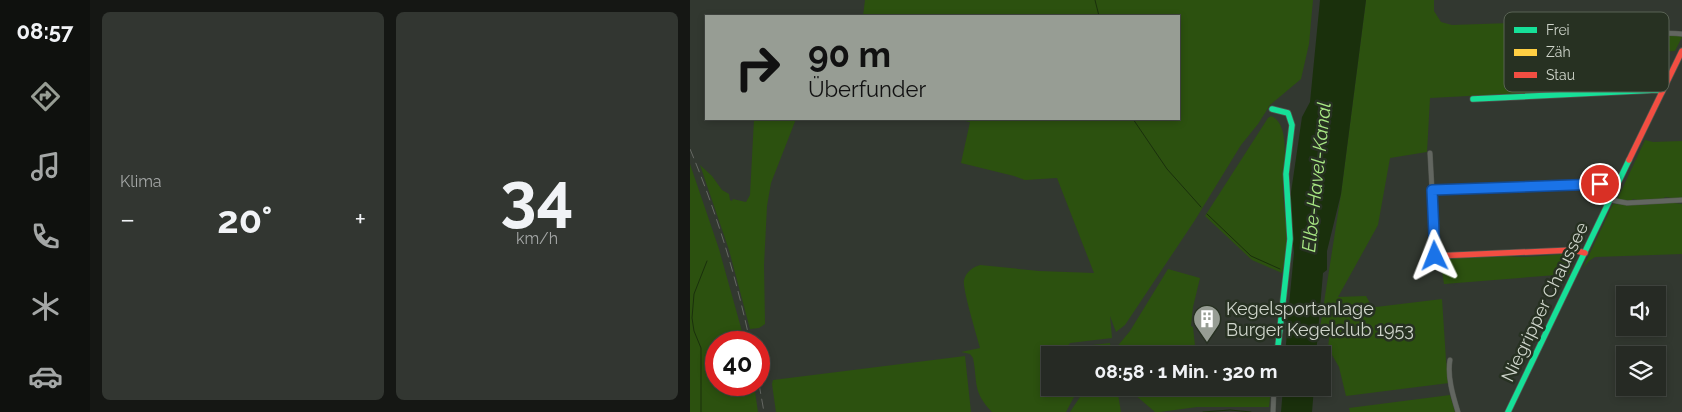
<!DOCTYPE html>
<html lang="de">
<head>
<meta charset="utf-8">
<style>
  :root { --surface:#262a24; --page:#323631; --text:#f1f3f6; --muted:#a4a7a6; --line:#424641; --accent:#979d94 }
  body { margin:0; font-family:Raleway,sans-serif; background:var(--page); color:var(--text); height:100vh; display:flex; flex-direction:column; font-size:19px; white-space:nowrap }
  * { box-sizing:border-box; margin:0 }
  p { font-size:16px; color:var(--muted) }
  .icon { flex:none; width:28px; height:28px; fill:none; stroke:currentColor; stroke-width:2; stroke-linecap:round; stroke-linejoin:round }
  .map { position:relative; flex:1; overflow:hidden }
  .sheet { display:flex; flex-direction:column; gap:12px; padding:12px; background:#151714; width:600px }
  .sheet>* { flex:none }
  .guide { position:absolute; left:15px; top:15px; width:475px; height:105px; border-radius:0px; box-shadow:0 2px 8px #0003,0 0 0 1px var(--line); background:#979d94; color:#111; overflow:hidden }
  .tools { position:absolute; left:926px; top:286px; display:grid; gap:10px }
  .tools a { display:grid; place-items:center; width:50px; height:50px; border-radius:0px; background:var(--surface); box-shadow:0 2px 8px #0003,0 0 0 1px var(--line); font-size:25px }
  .speed { position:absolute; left:15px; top:331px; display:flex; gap:10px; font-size:25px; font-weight:700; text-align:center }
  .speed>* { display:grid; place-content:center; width:65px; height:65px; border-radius:50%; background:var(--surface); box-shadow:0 2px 8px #0003,0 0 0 1px var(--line); line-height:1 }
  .speed .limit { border:8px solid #d22; background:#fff; color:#111 }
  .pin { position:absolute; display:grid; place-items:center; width:42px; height:42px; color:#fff; margin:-21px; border:2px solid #fff; border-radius:50%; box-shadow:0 1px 5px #0007 }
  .me { position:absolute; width:55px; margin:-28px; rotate:358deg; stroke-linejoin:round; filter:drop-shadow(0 0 4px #0008) }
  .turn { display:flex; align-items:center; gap:18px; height:105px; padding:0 20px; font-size:22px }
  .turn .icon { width:65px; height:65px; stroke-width:2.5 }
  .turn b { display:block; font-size:35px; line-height:42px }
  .big { font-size:38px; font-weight:700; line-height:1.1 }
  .sheet .tile { flex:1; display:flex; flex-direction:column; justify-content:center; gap:8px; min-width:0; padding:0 18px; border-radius:8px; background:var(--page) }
  .sheet .dial { align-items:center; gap:0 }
  .dial b { font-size:65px; line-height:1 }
  .heat { display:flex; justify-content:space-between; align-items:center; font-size:28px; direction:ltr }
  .sheet .tiles { flex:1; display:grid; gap:12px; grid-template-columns:repeat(2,1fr) }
  .trip { position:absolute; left:351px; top:346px; width:290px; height:50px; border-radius:0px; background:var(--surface); box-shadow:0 2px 8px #0003,0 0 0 1px var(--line); font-weight:700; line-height:50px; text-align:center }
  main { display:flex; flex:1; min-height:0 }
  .dock { display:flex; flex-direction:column; width:90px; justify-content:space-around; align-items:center; background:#0f110e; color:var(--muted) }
  .dock .icon { width:35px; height:35px }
  .dock .active { color:var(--accent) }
  .dock b { font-size:22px; color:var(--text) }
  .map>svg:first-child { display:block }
  .green { fill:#2c510f }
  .water { fill:#1a300c }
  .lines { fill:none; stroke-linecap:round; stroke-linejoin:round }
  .stream { stroke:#1a300c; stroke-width:1 }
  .street-casing { stroke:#51554e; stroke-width:5.5 }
  .fast-casing { stroke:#51554e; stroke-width:7 }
  .slow-casing { stroke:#51554e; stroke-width:7 }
  .jam-casing { stroke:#51554e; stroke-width:7 }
  .street { stroke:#626660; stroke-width:4.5 }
  .fast { stroke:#16e098; stroke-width:5.5 }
  .slow { stroke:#ffcf43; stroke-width:5.5 }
  .jam { stroke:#f24e42; stroke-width:5.5 }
  .rail { stroke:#656863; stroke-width:1; stroke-dasharray:10 5; stroke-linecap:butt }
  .route-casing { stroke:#114b97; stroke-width:12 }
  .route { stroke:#1a73e8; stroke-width:9 }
  .labels { text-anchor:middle; stroke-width:5; stroke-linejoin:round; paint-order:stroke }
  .street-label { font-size:18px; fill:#ced4ca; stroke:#273122 }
  .poi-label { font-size:18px; fill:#ced4ca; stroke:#273122; text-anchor:start }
  .water-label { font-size:19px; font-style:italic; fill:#a9e985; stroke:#273122 }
  .key { fill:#273122; stroke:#596254; stroke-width:1 }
  .key-label { font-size:14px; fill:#ced4ca }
</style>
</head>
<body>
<main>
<nav class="dock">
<b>08:57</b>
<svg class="icon active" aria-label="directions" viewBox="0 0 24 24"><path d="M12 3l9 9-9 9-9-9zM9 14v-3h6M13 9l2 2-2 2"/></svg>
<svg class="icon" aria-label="music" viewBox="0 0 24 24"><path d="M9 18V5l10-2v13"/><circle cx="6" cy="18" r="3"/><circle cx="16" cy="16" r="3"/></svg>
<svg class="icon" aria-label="phone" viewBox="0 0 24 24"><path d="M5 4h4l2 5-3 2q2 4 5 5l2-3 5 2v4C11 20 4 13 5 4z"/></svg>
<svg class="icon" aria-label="climate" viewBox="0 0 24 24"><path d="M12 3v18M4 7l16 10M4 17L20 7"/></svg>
<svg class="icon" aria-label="car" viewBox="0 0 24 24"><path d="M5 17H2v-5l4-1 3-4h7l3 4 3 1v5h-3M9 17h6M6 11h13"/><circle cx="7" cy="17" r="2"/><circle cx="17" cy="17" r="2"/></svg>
</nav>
<section class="sheet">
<div class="tiles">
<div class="tile"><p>Klima</p>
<div class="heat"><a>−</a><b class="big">20°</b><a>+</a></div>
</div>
<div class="tile dial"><b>34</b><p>km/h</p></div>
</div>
</section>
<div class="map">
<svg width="992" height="412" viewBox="0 0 992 412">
  <rect width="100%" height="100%" fill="#323830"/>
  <!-- green -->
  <path class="green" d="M175,0H623L619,44L611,79L580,105L568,124L551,145L505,220L435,325L426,332L420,316L422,338L380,343L375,350V355H360V388H384L385,395L376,412H302C282,391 288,383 283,358L280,354L271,352L290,348C287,336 272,288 274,280C276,272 283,267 290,265L349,271L404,273L367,178L335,180L324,176L271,163L280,122L266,119H489V16H173Z
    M676,0H744V11L751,22L762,25L851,22L854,92L740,98L737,152L700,158L688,225L648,297L676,296L681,305L686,307L752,299L756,360L759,383L656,396L649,367L638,348L640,329L630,328L651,194Z
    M906,33C931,43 971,27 992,37L985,51L904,54L903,34Z
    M581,116C602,124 593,171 593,188C593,200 595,211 596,223C598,240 596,256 592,273L562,260L515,216L578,118Z
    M64,119H106L81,183L77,206L74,265L75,324L69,328L60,329L39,250L10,165L22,176L32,190L39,194L40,200L42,201L43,199L56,202L60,195Z
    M955,140L963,142L992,141V198L990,199L975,197L973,200H947L943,199L941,201L927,200Z
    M0,164L29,249L55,342H26V385H64L68,412H0Z
    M977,202L992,204V254L905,257L899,261L893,268L923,204L958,205V203Z
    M887,253L879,274L754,284L750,258L798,256C805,258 811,255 817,256C840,259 863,254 887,253Z
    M478,269L510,278L503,307L501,326L503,327L506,355H426L425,349L440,331Z
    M420,343L422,355H381V348L385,347Z
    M275,356L281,412H86L82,384L83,380Z
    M388,388H427L431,412H380L390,397Z
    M437,388H581L579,407H507L470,412H465Z
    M760,395L765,412H660L659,408Z"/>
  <!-- water -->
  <path class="water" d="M630,0H676L651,194L637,251V270L633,273L626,355H595L598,322L594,321L596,305H599L604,253L599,206L612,117L620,102Z
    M593,388H624L622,412H591Z"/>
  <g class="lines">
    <!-- stream -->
    <path class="stream" d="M405,0L409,16
      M443,119L477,169L511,207
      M517,214L561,256L590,269
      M11,412V348L4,331L2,318L4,294L17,261
      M513,412L540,410L561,412"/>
    <defs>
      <path id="street" d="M900,52L898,36L904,31C932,42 963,30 992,34
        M740,153L742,190
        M921,200L937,203L992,200
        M760,360C757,376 763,396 768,412
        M583,412L584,388"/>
      <path id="fast" d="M783,99L967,90L972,92
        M582,109L598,113L602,125L596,174L600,239L587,355
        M818,412L939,160"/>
      <path id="slow" d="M742,197V190L914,184L926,188"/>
      <path id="jam" d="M939,160L992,51
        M742,197L745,256L884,250L895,253"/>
    </defs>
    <!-- street casing -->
    <use href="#street" class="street-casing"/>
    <!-- fast casing -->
    <use href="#fast" class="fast-casing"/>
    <!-- slow casing -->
    <use href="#slow" class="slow-casing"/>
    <!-- jam casing -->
    <use href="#jam" class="jam-casing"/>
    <!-- street -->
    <use href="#street" class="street"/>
    <!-- fast -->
    <use href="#fast" class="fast"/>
    <!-- slow -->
    <use href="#slow" class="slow"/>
    <!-- jam -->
    <use href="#jam" class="jam"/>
    <!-- rail -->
    <path class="rail" d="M0,149C26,211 46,276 60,342
      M69,384L74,412"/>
  </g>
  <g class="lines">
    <defs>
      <path id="route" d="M745,256L742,190L910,184"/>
    </defs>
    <!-- route casing -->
    <use href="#route" class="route-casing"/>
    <!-- route -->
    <use href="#route" class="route"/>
  </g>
  <!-- icons -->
  <defs>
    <symbol id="building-pin" viewBox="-11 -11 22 30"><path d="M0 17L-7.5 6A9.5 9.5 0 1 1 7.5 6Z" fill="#979d94" stroke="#273122"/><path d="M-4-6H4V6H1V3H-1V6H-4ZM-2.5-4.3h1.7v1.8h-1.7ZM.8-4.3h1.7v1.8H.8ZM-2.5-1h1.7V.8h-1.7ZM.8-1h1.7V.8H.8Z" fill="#fff"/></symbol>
  </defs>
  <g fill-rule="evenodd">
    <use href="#building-pin" x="501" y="303" width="32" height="43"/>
  </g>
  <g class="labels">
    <!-- street labels -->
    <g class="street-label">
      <text transform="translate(855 302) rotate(-64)" y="6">Niegripper Chaussee</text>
    </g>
    <!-- poi labels -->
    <g class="poi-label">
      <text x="536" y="315">Kegelsportanlage<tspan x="536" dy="21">Burger Kegelclub 1953</tspan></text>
    </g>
    <!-- water labels -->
    <g class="water-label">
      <text transform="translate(626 177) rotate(-84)" y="7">Elbe-Havel-Kanal</text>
    </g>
  </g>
  <!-- legend -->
  <rect x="814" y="12" width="165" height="80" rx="8" class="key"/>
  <rect x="824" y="27" width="23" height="6" fill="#16e098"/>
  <rect x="824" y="49" width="23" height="7" fill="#ffcf43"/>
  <rect x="824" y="72" width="23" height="6" fill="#f24e42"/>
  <g class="key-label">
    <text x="856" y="35">Frei</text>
    <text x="856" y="57">Zäh</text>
    <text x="856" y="80">Stau</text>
  </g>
</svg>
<div class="tools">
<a><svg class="icon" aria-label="sound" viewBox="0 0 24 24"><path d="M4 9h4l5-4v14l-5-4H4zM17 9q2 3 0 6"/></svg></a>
<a><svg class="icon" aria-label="layers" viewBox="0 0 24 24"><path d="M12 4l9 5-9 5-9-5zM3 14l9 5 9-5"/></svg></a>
</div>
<div class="speed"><div class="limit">40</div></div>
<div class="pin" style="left:910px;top:184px;background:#d93025"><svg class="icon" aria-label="arrive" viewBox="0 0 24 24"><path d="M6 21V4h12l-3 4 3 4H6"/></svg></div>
<svg class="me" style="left:745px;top:256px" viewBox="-20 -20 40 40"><path d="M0-17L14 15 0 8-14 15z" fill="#1a73e8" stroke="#fff" stroke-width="4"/></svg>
<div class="trip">08:58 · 1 Min. · 320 m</div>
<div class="guide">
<div class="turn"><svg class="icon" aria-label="right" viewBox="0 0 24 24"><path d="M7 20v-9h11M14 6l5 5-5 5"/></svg><div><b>90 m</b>Überfunder</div></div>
</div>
</div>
</main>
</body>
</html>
